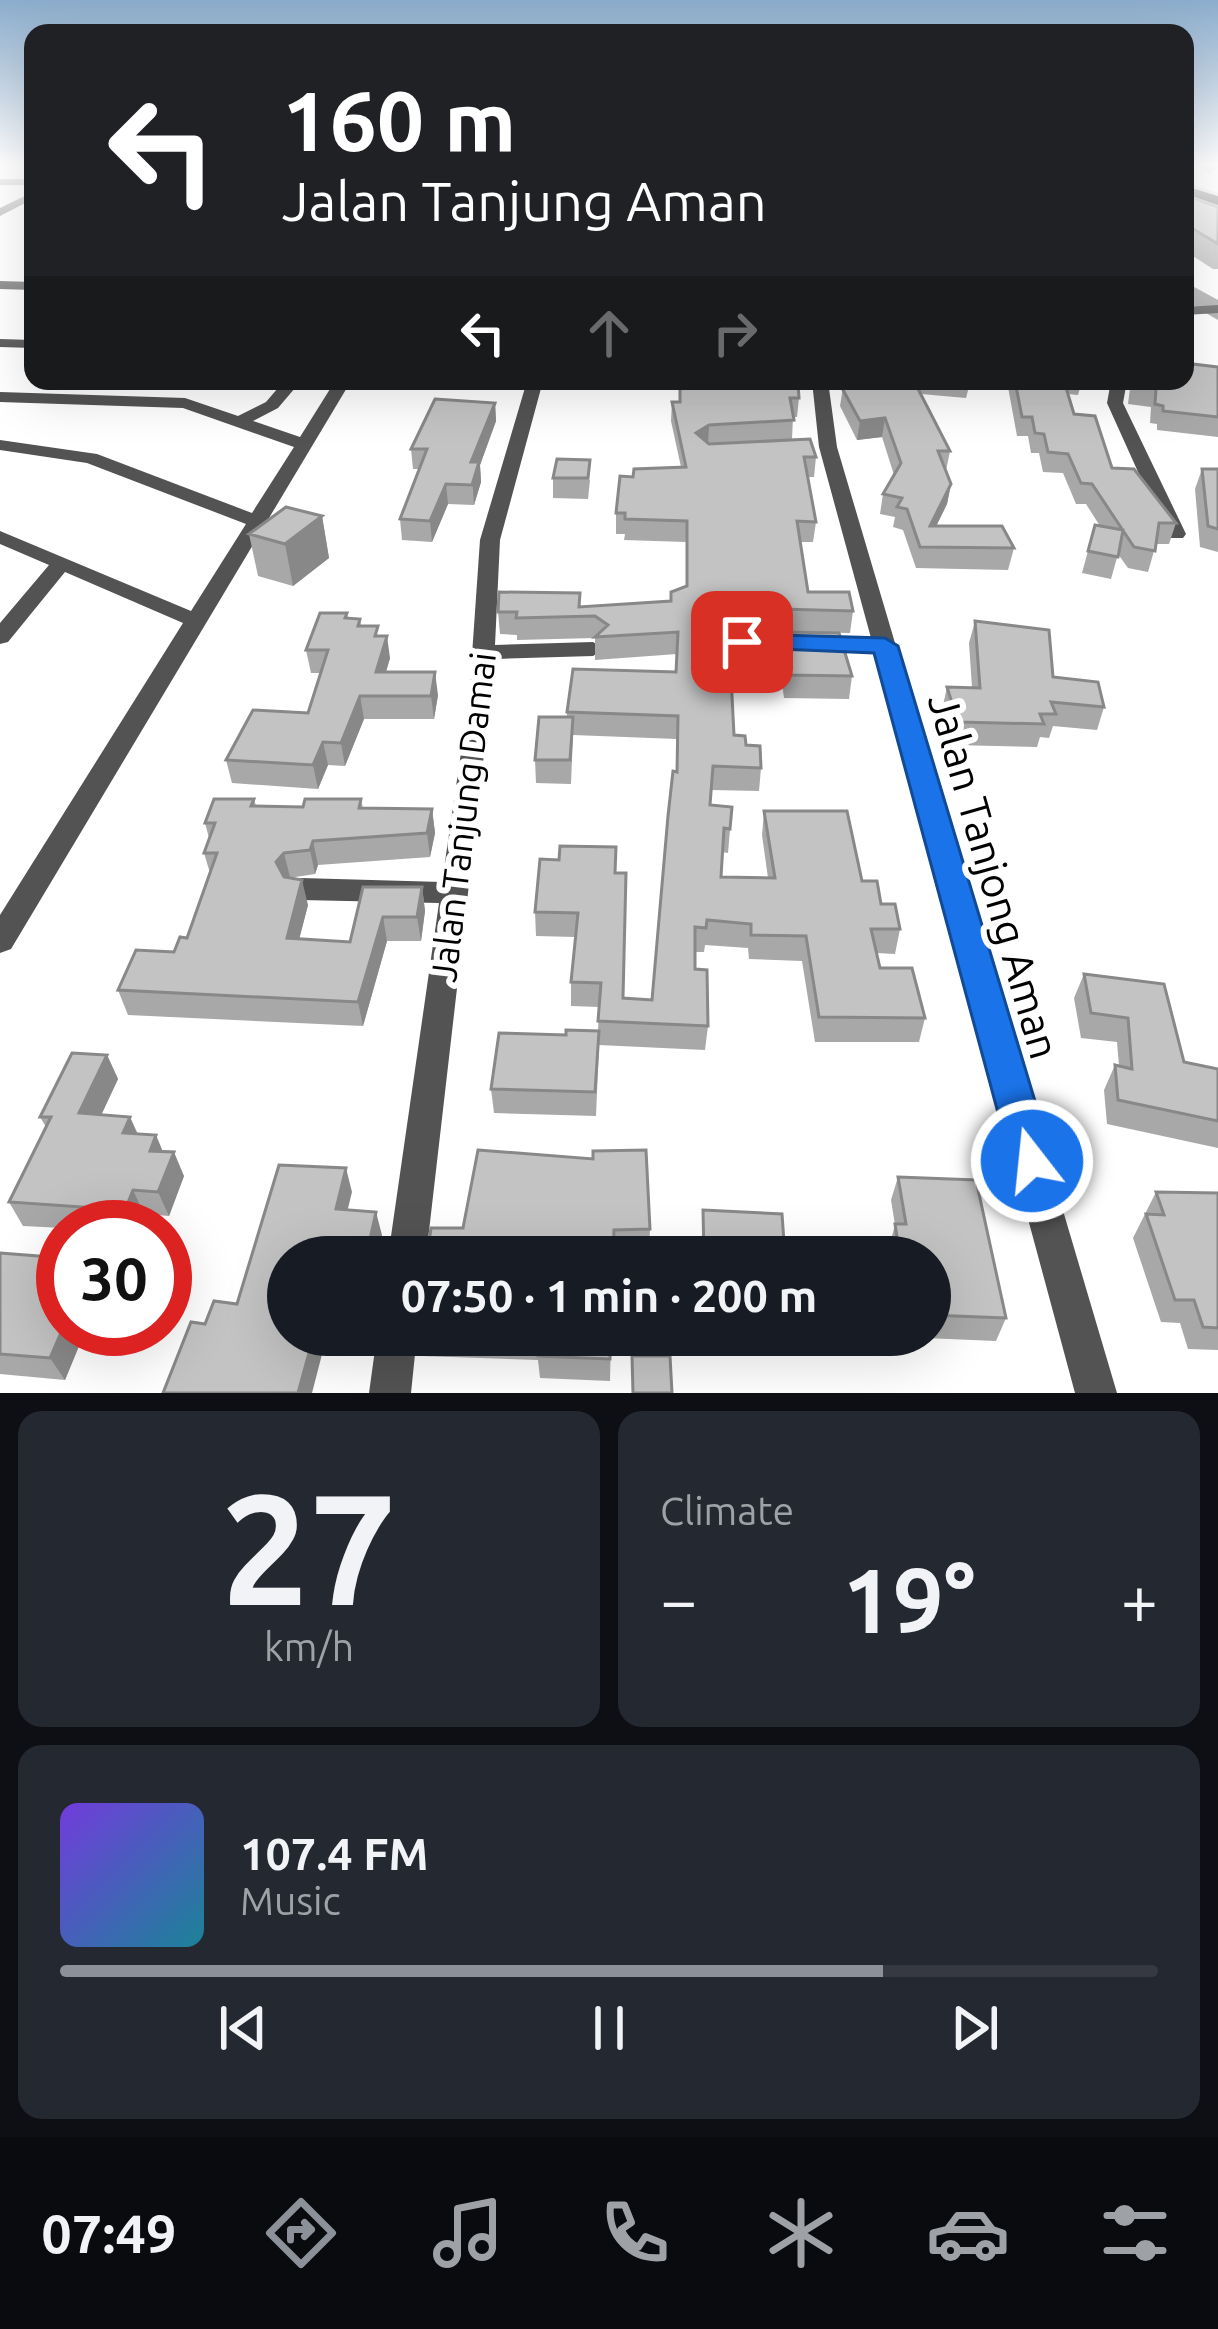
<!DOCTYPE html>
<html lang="en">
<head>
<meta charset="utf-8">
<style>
  :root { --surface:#171b24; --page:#242831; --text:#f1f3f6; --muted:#9ea1a6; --line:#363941; --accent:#8c9099 }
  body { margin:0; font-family:Ubuntu,sans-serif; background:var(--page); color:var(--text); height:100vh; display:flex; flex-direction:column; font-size:45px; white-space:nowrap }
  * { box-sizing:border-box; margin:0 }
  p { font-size:39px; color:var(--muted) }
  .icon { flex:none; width:66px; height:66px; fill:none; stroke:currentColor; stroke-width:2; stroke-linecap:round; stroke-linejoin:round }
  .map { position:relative; height:1393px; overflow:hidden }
  .drawer { display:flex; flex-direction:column; gap:18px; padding:18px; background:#0d0f14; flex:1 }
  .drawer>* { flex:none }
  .banner { position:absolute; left:24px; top:24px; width:1170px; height:366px; border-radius:24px; box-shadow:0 12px 48px #0002; background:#202124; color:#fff; overflow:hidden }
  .speed { position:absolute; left:36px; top:1200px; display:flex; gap:24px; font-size:60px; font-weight:700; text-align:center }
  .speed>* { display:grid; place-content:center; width:156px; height:156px; border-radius:50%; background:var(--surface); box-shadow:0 12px 48px #0002; line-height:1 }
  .speed .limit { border:18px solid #d22; background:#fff; color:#111 }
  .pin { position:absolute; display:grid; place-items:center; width:102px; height:102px; color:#fff; margin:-51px; border-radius:24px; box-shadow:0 6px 18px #0006 }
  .me { position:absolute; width:132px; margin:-66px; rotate:344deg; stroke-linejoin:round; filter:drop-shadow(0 0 9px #0008) }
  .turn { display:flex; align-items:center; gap:42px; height:252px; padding:0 60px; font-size:54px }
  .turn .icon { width:156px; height:156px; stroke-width:2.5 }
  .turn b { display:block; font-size:84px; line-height:102px }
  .lanes { display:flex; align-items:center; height:114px; padding:0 60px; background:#0003; justify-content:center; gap:60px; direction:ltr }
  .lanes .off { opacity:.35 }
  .big { font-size:90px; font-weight:600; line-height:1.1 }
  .drawer .card { flex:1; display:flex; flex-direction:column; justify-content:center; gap:18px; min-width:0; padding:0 42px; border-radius:24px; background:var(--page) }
  .drawer .dial { align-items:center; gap:0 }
  .dial b { font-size:156px; line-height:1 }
  .song { display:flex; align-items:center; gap:36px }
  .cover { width:144px; height:144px; border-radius:18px; background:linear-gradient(135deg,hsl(260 70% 55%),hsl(190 70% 35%)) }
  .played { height:12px; border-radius:6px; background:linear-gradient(90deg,var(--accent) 75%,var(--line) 75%) }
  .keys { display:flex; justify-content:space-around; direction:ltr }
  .heat { display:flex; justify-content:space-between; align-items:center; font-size:66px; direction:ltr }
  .drawer .tiles { flex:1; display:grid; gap:18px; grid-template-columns:1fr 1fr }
  .card:last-child { grid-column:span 2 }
  .trip { position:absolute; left:267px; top:1236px; width:684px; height:120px; border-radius:60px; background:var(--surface); box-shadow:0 12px 48px #0002; font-weight:600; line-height:120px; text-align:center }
  .tab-bar { display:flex; height:192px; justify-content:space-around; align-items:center; background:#090b0e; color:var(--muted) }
  .tab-bar .icon { width:84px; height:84px }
  .tab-bar .selected { color:var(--accent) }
  .tab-bar b { font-size:54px; color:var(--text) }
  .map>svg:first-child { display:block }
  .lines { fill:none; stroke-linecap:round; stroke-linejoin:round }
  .river { fill:#a1a1a1; fill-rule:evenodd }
  .primary-casing { stroke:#dbdbdb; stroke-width:6 }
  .minor { fill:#535353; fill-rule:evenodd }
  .primary { fill:#000; fill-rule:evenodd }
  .wall { fill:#a8a8a8 }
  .shaded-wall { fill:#888 }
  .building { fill:#c3c3c3; stroke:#888; stroke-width:3 }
  .route { fill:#1a73e8; stroke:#114b97; stroke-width:3 }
  .labels { text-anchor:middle; stroke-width:12; stroke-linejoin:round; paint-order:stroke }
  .street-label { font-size:36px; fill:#000; stroke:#fff }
  .near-street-label { font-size:42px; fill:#000; stroke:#fff }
</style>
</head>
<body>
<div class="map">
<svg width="1218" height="1393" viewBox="0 0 1218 1393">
  <rect width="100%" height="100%" fill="#fff"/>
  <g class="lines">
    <!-- river -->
    <path class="river" d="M1185,282L1218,300V320L1185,301Z"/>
    <defs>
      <path id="primary" d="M1185,186L1218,196V205L1185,194Z"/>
    </defs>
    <!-- primary casing -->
    <use href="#primary" class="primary-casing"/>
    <!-- minor -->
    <path class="minor" d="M0,179H33V185H0Z
      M33,192V199L0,216V208Z
      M0,281L33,282V290L0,289Z
      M1218,305V313L1185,315V307Z
      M0,339L33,340V348L0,347Z
      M284,381H301L278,408L253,421L300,437L335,381H351L11,949L0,953V915L183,623L65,572L8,642L0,644V623L49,565L0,544V531L191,611L246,524L87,463L0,450V440L97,454L252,513L294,447L183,408L0,402V392L185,398L238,416L266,402Z
      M527,381H543L500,540L495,645L593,642L604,649L593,656L495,659L426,1257H388L439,903L301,900L291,897L286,889L291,881L301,878L442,882L469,698L480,540Z
      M812,381H828L837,447L1117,1393H1075L875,652L742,649L731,642L742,635L871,638L819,447Z
      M1111,381H1127L1123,403L1186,534L1183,538H1169L1166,534L1107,403Z
      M377,1335H417L411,1393H369Z"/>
    <!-- primary -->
    <use href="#primary" class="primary"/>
  </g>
  <!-- wall -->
  <path class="wall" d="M1195,164H1218V168L1216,166L1210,174Z
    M1185,195L1218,207V269H1213L1185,251Z
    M1193,364L1218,367V437L1157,430V424L1150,423L1151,407L1128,404L1131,381H1185Z
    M550,381H600L597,386Z
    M679,381H793L799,398L797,417H793L792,439L816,457L814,477H807L816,522L813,542H800L808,592L853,611L850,633L742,631L729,639L734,735L746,745L761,768L759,791L711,790L710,805L732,807L728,853L722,852L721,877L768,878L762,835L764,811L862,881L881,904L900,929L895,954L877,953L880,968L925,1018L919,1042H815L802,961L749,959L748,948L705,945L704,952H695V969L708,1026L705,1050L599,1045L596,1116L494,1113L491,1089L566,1035L598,1031L599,1007L571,1006V982L575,937L536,936L535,912L616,873L623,998L652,1000L676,771L677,739L573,735L571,784L536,783L535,760L567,717V712L676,672L677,654L595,660V638L517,640V635L500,634L498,612L671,601L686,587V542L624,540L625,534H616V513L633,477L681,467L671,421L672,402H679Z
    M844,381H1082L1078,395L1068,394L1074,414L1112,468L1176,523L1169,544H1156L1148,572L1128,568L1118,554L1111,579L1082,573L1095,525L1100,526L1086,504H1076L1063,473L1043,472L1039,453H1031L1028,436H1017L1008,387L970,383L966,398L921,394L950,451L946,471L951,484L947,504L936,526L1014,548L1008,570L916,568L903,530L893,527L895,517L880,514L883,494L894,475L882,437L857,440L840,406Z
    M495,403L496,421L480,465L481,482L474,505L448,504L432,542L402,540L400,519L419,469H413L411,449Z
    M557,459L590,480L588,499L553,498V478Z
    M1202,469H1218V552L1200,547L1195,489Z
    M322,516L329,558L293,586L258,576L249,534Z
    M347,613L348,618L360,619L361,626L379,636L390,658L386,672L438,695L434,719H364L345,766L328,765L318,789L232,783L226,760L308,713L321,673H311L306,650Z
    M975,621L1053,677L1104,707L1097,730L1053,726L1049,738L1040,737L1037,747L953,745L942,710L947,687H972L969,643Z
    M781,632L852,676L849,699L784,698L778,654Z
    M254,799L256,806L303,807L361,799L363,808L432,809L435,833L430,857L318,865L315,874L289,878L308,905L299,939L350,942L422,887L425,911L421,941H387L363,1026L128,1015L118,990L174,952L187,938L210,873L204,853L209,838L205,823Z
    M1084,974L1184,1062L1218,1069V1148L1107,1124L1104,1090L1115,1065L1119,1066L1117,1042L1081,1038L1074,998Z
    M107,1055L118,1079L101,1115L130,1117L138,1134L163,1151L184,1176L169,1216L144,1214L139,1227L63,1228L23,1226L9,1202L46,1127L40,1117Z
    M898,1177L1006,1318L996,1341L901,1337V1335H930V1257H890L889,1247L895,1225L891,1200Z
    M1156,1192L1218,1193V1350L1188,1349L1180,1323L1161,1322L1133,1238Z
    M703,1210L785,1257H701Z
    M431,1228L650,1229L649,1252L614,1253Z
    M0,1253L63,1329H86L65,1380L0,1374Z
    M417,1335H611L610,1381L540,1378L538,1360L421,1356Z"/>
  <!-- shaded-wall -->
  <path class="shaded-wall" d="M495,403L496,421L480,465L481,482L474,505L471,462Z
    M885,418L882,437L857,440L860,421Z
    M709,425L708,445L696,433Z
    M446,484L448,504L432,542L430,521Z
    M951,484L947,504L926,547L930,526Z
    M322,516L329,558L293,586L285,544Z
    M744,608L742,631L727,641L728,618Z
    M387,636L390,658L379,695L376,672Z
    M435,672L438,695L434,719L431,696Z
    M360,696L364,719L345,766L341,743Z
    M323,742L328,765L318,789L313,765Z
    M432,809L435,833L430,857L427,833Z
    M313,841L318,865L315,874L310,850Z
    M284,853L290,877L282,887L276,862Z
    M302,880L308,905L293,963L287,938Z
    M422,887L425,911L421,941L417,917Z
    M383,917L387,941L363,1026L358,1002Z
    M107,1055L118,1079L91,1137L79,1113Z
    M130,1117L140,1141L123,1133Z
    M156,1135L166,1159L150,1151Z
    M174,1152L184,1176L169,1216L158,1192Z
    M346,1168L352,1192L342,1233L336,1209Z
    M133,1190L144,1214L139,1227H134L125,1210Z
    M376,1212L382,1235L377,1257H366Z
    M63,1328L86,1329L65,1380L50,1358Z
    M314,1335H327L312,1393H298Z"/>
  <!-- building -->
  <path class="building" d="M1185,195L1218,207V244L1185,224Z
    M1185,347L1193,364L1218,367V417L1163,411V406L1155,404L1156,388L1134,385V381H1185Z
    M680,381L798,383L799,398H790L794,420L709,425L696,433L709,444L810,439L816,457H804L816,522L797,521L808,592H849L853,611L744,608L728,618L734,735L745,736L746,745L760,746L761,768L713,766L710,805L732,807L730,829L724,828L721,877L775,878L764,811H847L862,881H877L881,904H895L900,929H871L880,968H912L925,1018L819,1017L806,936L751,935V924L707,920L706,928L695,927V969L707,970L708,1026L598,1021L601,983L571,982L578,913L535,912L540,859L559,860L560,846L616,847L615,873H626L623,998L652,1000L668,816L673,771L677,772L678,716L567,712L573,669L676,672L678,632L595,637L608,625L595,616L516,618L517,612H498L499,592L580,593L579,607L671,601V592L687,586V521L625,519V513H616L620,476L633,477L634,469L686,467L672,402H680Z
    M844,381H914L950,451H938L951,484L930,526H1002L1014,548L920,547L907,509L897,507L902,498L883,494L901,463L885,418L860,421L842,388Z
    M1015,381H1064L1074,414L1095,416L1112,468L1134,469L1176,523H1159L1155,551L1134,547L1092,484L1081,483L1068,454L1048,452L1044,434L1035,433L1032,417H1022Z
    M435,399L495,403L471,462H479L472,485L446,484L430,521L400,519L427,449H411Z
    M557,459L590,460L588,478H553Z
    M1202,469H1218V529L1208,526Z
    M286,507L322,516L285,544L249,534Z
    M1095,525L1123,530L1118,557L1088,551Z
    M320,613H347L345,618L360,619L358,626H378L375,636H387L376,672H435L431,696H360L341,743L323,742L313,765L226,760L253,710L308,713L328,650H306Z
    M975,621L1049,630L1053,677L1098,682L1104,707L1051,702L1056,714H1040L1044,724L958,722L947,687L980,688Z
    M781,632L839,633L852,676L787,675Z
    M539,717H573L570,760H535Z
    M214,799H254L251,806L303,807L305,799H361L359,808L432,809L427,833L313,841L310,850L284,853L276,862L284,877L302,880L287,938L350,942L363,887H422L417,917H383L358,1002L118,990L136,950L174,952L180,937L187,938L217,853H204L215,823H205Z
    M1084,974L1164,984L1184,1062L1218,1069V1121L1118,1100L1115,1065L1132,1069L1128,1018L1091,1013Z
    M566,1030L599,1031L595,1092L491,1089L499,1033L566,1035Z
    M72,1053L107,1055L79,1113L130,1117L123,1133L156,1135L150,1151L174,1152L158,1192L133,1190L125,1210L9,1202L51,1117H40Z
    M478,1150L593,1159V1151L646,1150L650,1229L614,1230L613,1257H427L431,1228H463Z
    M279,1165L346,1168L336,1209L376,1212L366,1257H288V1335H314L298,1393H163L191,1322L205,1324L214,1301L237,1304Z
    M898,1177L976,1180L1006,1318L930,1315V1257H900L895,1224H906Z
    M1156,1192L1218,1193V1328L1203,1327L1194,1300H1175L1146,1214L1164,1215Z
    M703,1210L782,1214L785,1257H704Z
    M0,1253L63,1258V1328L50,1358L0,1354Z
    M455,1335H611L610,1359L538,1356L539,1337Z
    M632,1356H670L672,1393H633Z"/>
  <!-- sky -->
  <linearGradient id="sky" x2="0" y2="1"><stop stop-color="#8baccc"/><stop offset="0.46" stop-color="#fff"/><stop offset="1" stop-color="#fff" stop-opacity="0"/></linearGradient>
  <rect width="1218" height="359" fill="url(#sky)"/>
  <!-- route -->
  <path class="route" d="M742,634L885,638L898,646L1053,1161L1047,1175L1032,1180L1017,1175L1011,1161L874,653L733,647L729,642Z"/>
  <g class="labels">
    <!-- street labels -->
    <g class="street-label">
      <text transform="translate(463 817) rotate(-83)" y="13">Jalan Tanjung Damai</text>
    </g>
    <!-- near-street labels -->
    <g class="near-street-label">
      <text transform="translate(994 876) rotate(74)" y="15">Jalan Tanjong Aman</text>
    </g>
  </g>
</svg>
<div class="speed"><div class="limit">30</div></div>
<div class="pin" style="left:742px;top:642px;background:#d93025"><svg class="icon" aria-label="arrive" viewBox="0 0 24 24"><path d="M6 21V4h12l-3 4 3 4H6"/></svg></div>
<svg class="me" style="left:1032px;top:1161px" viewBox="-20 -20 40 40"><circle r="17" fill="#1a73e8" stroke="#fff" stroke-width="3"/><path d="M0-11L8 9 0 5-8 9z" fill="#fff"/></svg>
<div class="trip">07:50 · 1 min · 200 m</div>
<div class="banner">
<div class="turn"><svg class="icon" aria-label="left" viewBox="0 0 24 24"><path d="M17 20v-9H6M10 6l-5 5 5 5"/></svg><div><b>160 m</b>Jalan Tanjung Aman</div></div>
<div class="lanes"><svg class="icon" aria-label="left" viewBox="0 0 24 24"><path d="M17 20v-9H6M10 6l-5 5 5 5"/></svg><svg class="icon off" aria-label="ahead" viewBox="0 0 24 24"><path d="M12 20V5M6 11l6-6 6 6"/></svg><svg class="icon off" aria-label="right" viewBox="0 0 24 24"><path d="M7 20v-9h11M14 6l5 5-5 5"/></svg></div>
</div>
</div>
<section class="drawer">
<div class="tiles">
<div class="card dial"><b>27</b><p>km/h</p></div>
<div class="card"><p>Climate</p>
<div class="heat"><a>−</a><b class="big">19°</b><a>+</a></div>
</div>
<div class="card">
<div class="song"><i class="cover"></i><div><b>107.4 FM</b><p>Music</p></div></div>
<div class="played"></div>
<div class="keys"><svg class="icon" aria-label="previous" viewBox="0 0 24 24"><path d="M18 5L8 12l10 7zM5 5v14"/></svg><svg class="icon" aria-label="pause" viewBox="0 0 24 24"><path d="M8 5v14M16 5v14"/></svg><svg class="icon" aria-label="next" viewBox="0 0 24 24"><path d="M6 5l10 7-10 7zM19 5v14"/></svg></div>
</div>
</div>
</section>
<nav class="tab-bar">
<b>07:49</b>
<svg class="icon selected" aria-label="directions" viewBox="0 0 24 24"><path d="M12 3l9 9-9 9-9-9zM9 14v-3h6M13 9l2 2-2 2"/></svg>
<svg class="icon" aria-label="music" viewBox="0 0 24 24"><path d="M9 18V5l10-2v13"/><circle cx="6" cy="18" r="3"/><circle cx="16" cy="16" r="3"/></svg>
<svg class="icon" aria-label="phone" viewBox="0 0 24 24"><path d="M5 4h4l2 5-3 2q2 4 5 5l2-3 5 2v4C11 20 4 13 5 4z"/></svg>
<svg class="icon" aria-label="climate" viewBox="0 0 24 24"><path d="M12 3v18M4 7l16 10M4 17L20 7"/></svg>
<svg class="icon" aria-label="car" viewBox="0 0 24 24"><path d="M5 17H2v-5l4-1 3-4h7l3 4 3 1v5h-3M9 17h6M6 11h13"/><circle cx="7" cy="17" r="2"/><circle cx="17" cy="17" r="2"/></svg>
<svg class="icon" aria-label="filters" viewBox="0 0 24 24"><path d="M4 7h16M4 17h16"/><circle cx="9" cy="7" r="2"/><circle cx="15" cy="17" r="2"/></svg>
</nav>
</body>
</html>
